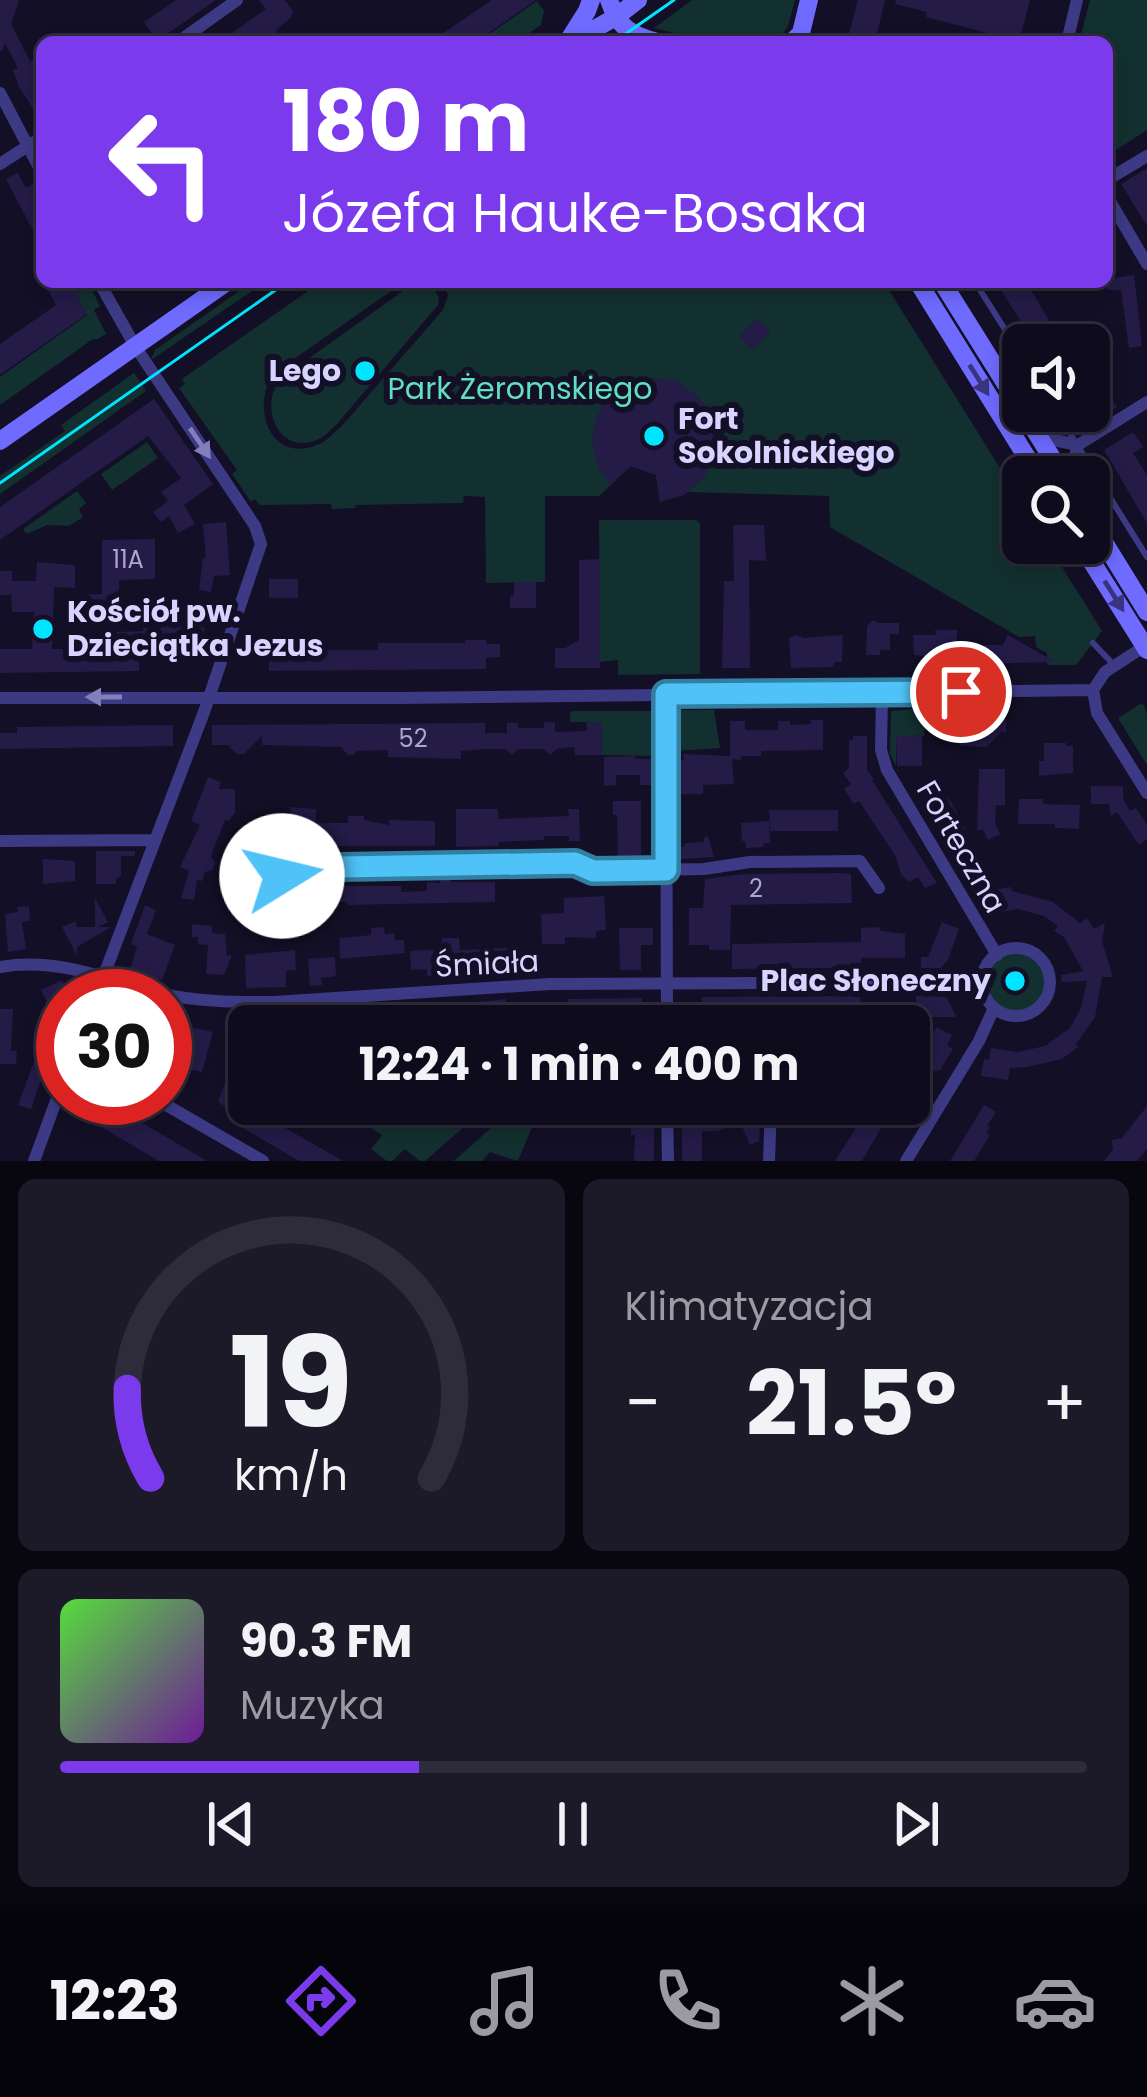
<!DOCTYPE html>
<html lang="pl">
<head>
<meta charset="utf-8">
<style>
  :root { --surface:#0e0b1c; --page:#1c1929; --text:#f1f3f6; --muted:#9b9ba3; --line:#2e2b3b; --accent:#7c3aed }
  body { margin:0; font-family:Poppins,sans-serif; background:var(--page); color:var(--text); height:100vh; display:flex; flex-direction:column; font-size:45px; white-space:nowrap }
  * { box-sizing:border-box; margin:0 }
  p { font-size:39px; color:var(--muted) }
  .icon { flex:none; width:66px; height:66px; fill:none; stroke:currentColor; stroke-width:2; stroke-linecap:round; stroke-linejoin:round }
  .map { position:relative; height:1161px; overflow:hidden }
  .details { display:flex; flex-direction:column; gap:18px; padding:18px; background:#08060f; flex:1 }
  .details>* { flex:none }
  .banner { position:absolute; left:36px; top:36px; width:1077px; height:252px; border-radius:18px; box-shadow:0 6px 18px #0003,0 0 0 3px var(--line); background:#7c3aed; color:#fff; overflow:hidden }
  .fabs { position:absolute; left:1002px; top:324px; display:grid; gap:24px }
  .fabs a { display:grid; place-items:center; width:108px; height:108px; border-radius:18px; background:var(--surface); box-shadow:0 6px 18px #0003,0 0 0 3px var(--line); font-size:60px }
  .speed { position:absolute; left:36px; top:969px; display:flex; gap:24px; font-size:60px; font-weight:700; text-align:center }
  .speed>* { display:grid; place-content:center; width:156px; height:156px; border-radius:50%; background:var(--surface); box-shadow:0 6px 18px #0003,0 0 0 3px var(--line); line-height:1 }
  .speed .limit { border:18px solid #d22; background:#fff; color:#111 }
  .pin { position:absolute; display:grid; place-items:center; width:102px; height:102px; color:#fff; margin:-51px; border:6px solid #fff; border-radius:50%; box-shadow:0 3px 12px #0007 }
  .me { position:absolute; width:132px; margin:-66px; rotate:81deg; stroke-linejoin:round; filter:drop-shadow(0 0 9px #0008) }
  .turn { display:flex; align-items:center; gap:42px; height:252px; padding:0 48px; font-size:54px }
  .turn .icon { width:156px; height:156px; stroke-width:2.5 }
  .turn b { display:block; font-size:84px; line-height:102px }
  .big { font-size:90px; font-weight:700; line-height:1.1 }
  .details .card { flex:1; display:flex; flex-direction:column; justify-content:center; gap:18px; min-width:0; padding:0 42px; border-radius:18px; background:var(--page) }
  .details .dial { align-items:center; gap:0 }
  .dial svg { height:312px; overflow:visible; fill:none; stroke:var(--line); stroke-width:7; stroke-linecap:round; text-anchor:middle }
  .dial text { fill:var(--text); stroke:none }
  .song { display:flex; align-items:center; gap:36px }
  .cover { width:144px; height:144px; border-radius:18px; background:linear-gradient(135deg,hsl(110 70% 55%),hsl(280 70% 35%)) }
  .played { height:12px; border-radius:6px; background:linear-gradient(90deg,var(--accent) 35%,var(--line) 35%) }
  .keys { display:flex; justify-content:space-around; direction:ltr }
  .heat { display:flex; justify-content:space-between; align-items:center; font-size:66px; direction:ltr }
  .details .tiles { flex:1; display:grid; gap:18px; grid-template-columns:1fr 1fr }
  .card:last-child { grid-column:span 2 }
  .trip { position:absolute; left:228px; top:1005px; width:702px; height:120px; border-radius:18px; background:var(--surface); box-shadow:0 6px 18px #0003,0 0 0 3px var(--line); font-weight:700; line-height:120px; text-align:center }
  .dock { display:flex; height:192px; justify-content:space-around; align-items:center; background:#06040b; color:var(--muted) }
  .dock .icon { width:84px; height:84px }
  .dock .on { color:var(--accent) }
  .dock b { font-size:54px; color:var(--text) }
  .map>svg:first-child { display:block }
  .green { fill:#12302f }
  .building { fill:#241b47 }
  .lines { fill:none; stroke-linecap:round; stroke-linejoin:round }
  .lane { stroke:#3d3a85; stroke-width:6 }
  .street { stroke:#3d3a85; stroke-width:12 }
  .secondary { stroke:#6f6bff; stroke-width:18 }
  .tram { stroke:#00e5ff; stroke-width:3 }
  .oneway { fill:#38347d }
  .oneway2 { fill:#837fbc }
  .route-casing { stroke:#337fa1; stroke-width:30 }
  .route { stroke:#4fc3f7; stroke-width:21 }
  .poi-dot { fill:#00e5ff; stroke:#130f26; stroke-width:4.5 }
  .labels { text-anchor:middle; stroke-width:12; stroke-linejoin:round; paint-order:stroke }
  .number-label { font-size:24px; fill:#aca6d1 }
  .poi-label { font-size:30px; font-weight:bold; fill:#d9d4ff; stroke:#130f26; text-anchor:end }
  .park-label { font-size:30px; fill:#5fe0c0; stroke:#130f26 }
  .street-label { font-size:30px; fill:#d9d4ff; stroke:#130f26 }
</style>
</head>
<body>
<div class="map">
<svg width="1147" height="1161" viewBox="0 0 1147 1161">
  <rect width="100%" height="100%" fill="#130f26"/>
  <!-- green -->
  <path class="green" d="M692,0H795L788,26L777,42H711L654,28Z
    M1090,0H1147V130L1107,156V42H1079Z
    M537,1L544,11L541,25L516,42H478Z
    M84,282H88L100,306L94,310L106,334L98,339H93L0,405V377L87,315L76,294L80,291L77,286Z
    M252,282H265L151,360L155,350Z
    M321,282H404L274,373C250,407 270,464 317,445C326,442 332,434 340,428L443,310L448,295L442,282H884L1023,505V543H1047L1102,631L1076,665H1047V653L1036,647L1035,636L1019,637L830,527L829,496L689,492L660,502L656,475L631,466L599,496H545V582L486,583L485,497L464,496L463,503L356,505L355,508L332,509L331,504L259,505L255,499L251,502L232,474L237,470L179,388L185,384L182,379Z
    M414,283L432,285L439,298L438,305L337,424C331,429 327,434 321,438C282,459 257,410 280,379Z
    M134,373L146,391L0,494V476L65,431L61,425Z
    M147,442L158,458L112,490L101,474Z
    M77,491L86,503L79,509L83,517L69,526L47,525L27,534L23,529Z
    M599,520H696L700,524V674L618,675V660L600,662Z
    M1140,704L1144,705L1147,715V765L1118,718Z
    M925,708L924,736H896V766L890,754L891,711Z
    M678,710H714L720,748L674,751L675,712Z
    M573,711H658V756L602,755L601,722H570V713Z
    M988 982a29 29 0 1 1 58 0a29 29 0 1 1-58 0Z
    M467,1104L461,1116L467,1124L425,1161H420L405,1149L392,1161H387L371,1149L382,1135L351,1116L356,1105Z
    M469,1104H567V1123H556L538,1113L518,1161L490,1152L482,1161H454L513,1108Z"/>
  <!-- building -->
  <path class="building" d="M0,0H19L11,24L30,61L42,57V106L34,110L19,87L13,70L18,68L5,43L2,51H0Z
    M176,0H216L157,41L144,22Z
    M259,0H285L294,13L291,15L292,17L276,30L285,42H241L233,32L266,9Z
    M492,0H536L476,42H430Z
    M858,0H885L875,42H847Z
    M896,0H1030L1019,42H993L995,35L926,17L927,12L895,4Z
    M1147,168V226L1121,184Z
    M18,173L26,188L33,184L42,201V248L6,179Z
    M1134,275L1142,346L1129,348L1121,290H1107V279Z
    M44,282H75L80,292L76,294L87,314L0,375V344L56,305Z
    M996,282H1026L1064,345H1036Z
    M757,318L771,332L752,350L739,336Z
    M653,378L676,381L698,396L709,411L716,436L712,462L703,479L684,495L660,502L656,475L631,466L610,485L598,467L592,440L597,416L609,397L630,382Z
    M1104,385L1117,407L1087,425L1078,411H1089V394Z
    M154,399L213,484L184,505L195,524L178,533L169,516L161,522L153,512L168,501L161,492L181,478L148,436L0,540V507Z
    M1133,432L1143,447L1133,453L1147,475V523L1104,450Z
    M226,522L230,575L214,576L211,592L199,590L203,558H206L203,524Z
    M733,525H764L766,561L749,560L750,668H722L724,581H734Z
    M155,539V579L119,580V607H83V595L102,594V540Z
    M600,559V668H555V648H565L579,640V560Z
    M37,562L75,565V588L54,587L52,649H116V632L143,631V626L204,625V651H139V671L0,673V649H32L34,612H12L11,595H0V571H12V581H36Z
    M269,579H298V598H269Z
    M514,582H536V608H510V596H514Z
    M873,620L878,623H899V634H890V650H880V655H866L867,626Z
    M935,630H957V651H979V645H1003L1008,635L1055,662L949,665V658L914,655L913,635H936Z
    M796,635L804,638L843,635L842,662H835L833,667L791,668L789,638Z
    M465,640H486V644H500V657L486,658V669L269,671V650H378V643H465Z
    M941,719H1006V732H1001L987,747L961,746L946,733H941Z
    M811,720H823V750L761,751V756H741V760L732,759L734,784L703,785V794H680V760H684L683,754L730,756V721H745V730H778V721H790V725L811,724Z
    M544,722H555V732L587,731L586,722H601L602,755H575L574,747L557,749L550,755L544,749H518L512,755L505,749H485L461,751V759L388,757V750L357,751L354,755H348L341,747L262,745V736L244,754H237L228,745H212V725L485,723V733H507V723H518V728H544Z
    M173,725V746L0,749V733H17V727Z
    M922,735V766H897L896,736Z
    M853,736H867V770L874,779L872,780L937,883L925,888L918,877L909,882L901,874L895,855L859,801L854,804L844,789L851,784L843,773L849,768V740H853Z
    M1044,743H1066V746H1073V773L1039,776V761H1044Z
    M635,756V759H652V785H640V775H616V785L604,786V757Z
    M979,769H1005V805H996L995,823L1000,834L988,840L983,830H977Z
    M208,777L221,782L219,789H235V812L229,821L225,820L211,856L215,863L213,870L205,872L202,881L197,880L194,900L181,898L189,871L180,867L200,825L191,821Z
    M1091,786H1123V798L1130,811L1136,808L1147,825V839L1139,845L1117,812L1111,816L1109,804H1091Z
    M949,798L966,829L947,840L936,822L940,820L933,808Z
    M1019,799H1043V804L1080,805L1079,829L1055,828V824H1018Z
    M613,801H641V860H618L617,815H613Z
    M290,807L316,809V822L323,823H348V816H364V820L389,825V820L435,821V846H315V840L283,838V822L291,821Z
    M456,809H498V819L569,816L568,809H579L580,841H569V836H544V840L498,842L499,846L456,847Z
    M769,810H838V831H770Z
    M769,821L770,843H763L764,847L746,848L745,841H742L741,823Z
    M708,836L714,857L680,859V847L685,846V843L704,842V837Z
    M96,851H135V856H121V876L116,879V884H96Z
    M43,859L75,861V881L43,884Z
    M842,873L851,874L852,903L731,905L730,950H709V945H689V908H703L705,879L743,874Z
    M440,878H451V882H495V902L348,905L347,902H335V886H401V892L427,891V882L440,883Z
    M1011,887L1012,891L1053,902L1080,923L1087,918L1094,929L1105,923L1102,941L1113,977H1102L1095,1017L1076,1044L1078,1047L1062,1059L1027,1067L1010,1068L1008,1080L981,1076L984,1059L989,1060L991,1048L1018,1052L1045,1046L1070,1028L1081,1008L1087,981L1062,982L1061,975L1083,971L1064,937L1054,931L1058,926L1044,916L1018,909L990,914L987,891Z
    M319,894L321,915L273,918L272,901Z
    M604,896L606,930L596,931V938L565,937V944H542L541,914L564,913V898Z
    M95,898L108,922L98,927H111L77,947V956L62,927L76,921V927H95Z
    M145,905L156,910L147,934L175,945L162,980L130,969L137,947L131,944Z
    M29,906L30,921L22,922L26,949L8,952L5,914L18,912L17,907Z
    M942,922L959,929L948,960L941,968H921V957H928Z
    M192,924L212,926V933L225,934L227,956L232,955L224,975L206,974L208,945L198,944V937H192Z
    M384,927L385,934L394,933L395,940H404L405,953L340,959L339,938L371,935V928Z
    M878,927L881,931L905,934V958H861V968L732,969V944L861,942V928Z
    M619,928H653V945H641V970H620Z
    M442,938H459L460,950L508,948L509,971L427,976V969L411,970L410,951L442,949Z
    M295,950L296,970L286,971V987L246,988L245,955Z
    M335,957L336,976L321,978L322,985L310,986L308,959Z
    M62,980L70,996H63V1044L52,1074L44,1071L31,1109L18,1105L52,1013L41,990Z
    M946,995L956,1017H916V996Z
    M860,996L861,1003H886L887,1026H861V1022L806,1021L702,1026V997Z
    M642,998V1026H568V999Z
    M506,999L508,1026H411L409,1005L436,1003L437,1006Z
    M0,1009H13L11,1051H17L16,1064H0Z
    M937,1027L952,1035L947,1045L953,1049L940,1070L931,1072L924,1066L923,1059L930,1048L925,1046Z
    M194,1028L213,1032L202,1072L186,1069L187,1064L165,1060V1033L183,1039L184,1035L192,1036Z
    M224,1085L249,1100V1104H255L278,1117L275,1122L343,1161H299L243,1128L247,1121L218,1102Z
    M87,1098H100L207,1161H159L91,1121L88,1124L75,1116Z
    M638,1104H654V1161H634L635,1135H631V1123H638Z
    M682,1104H720V1110L737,1104H757L760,1111L756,1116L760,1126L759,1141L750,1145L740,1122L718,1131H702V1161H682Z
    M794,1104H848L788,1129L794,1119L788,1115Z
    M867,1104H896L891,1113L894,1115L888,1125L884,1123L862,1161H835L859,1123H856Z
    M984,1105L996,1112L987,1126L990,1127L986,1133L990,1135L974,1161H950Z
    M1147,1106V1149L1137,1161H1104L1113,1149L1112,1140L1122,1138Z"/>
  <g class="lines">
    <!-- lane -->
    <path class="lane" d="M975,282L1023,358
      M1056,411L1147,557
      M1093,643L1114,665"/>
    <!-- street -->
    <path class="street" d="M178,42L237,0
      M1067,42L1077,0
      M0,93L42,173
      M0,164L42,137
      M1107,180L1147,156
      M1107,196L1147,264
      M1039,437L1078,445
      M1069,477L1078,445L1147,402
      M1093,690L1097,713L1147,793
      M1093,690L1105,672L1145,646
      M882,692L881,750L887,770L997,955
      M666,694L667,1026
      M0,698H397L1093,690
      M0,841L155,840
      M262 868a11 11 0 1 1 22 0a11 11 0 1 1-22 0Z
      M285,867L575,863L593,871L704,869L750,862L860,861L879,888
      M982 982a34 34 0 1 1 68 0a34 34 0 1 1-68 0Z
      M0,967C56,957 106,979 159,993C196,1002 236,1002 274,1002L550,984L982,982
      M96,996L204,712L261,544L255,526L135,346L99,282
      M154,1098L263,1161
      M667,1104L668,1161
      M34,1161L63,1082
      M769,1161L771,1104
      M906,1161L979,1041L994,1008"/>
    <!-- secondary -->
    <path class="secondary" d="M609,0C618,27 630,35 657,42
      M570,38L587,11L591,0
      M571,42L616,17L638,0
      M792,42L801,33L809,0
      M918,282L1039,477
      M942,282L1064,477
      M0,441L227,282
      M1089,518L1147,612
      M1080,543L1147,650"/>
    <!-- tram -->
    <path class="tram" d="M614,42L674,0
      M0,483L287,282"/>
  </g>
  <!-- one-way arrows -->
  <defs><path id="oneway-solid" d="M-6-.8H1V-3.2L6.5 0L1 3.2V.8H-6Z" transform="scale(3)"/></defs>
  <g class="oneway">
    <use href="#oneway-solid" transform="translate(979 380) rotate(58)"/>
    <use href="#oneway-solid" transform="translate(1114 596) rotate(58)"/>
  </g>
  <g class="oneway2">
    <use href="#oneway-solid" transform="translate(200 443) rotate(56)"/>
    <use href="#oneway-solid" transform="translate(104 697) rotate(180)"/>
  </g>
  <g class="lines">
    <defs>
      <path id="route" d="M282,876L285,868L575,863L593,871L666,870V694L961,692"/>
    </defs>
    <!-- route casing -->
    <use href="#route" class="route-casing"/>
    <!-- route -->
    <use href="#route" class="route"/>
  </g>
  <!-- markers -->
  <g class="poi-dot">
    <circle cx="365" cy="371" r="12"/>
    <circle cx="654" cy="436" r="12"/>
    <circle cx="43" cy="629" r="12"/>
    <circle cx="1015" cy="981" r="12"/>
  </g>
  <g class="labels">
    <!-- number labels -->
    <g class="number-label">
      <text x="128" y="568">11A</text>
      <text x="413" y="747">52</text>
      <text x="756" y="897">2</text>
    </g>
    <!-- poi labels -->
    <g class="poi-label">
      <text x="341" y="381">Lego</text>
      <text x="678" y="429" text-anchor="start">Fort<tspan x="678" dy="34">Sokolnickiego</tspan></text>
      <text x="67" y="622" text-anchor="start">Kościół pw.<tspan x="67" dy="34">Dzieciątka Jezus</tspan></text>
      <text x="991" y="991">Plac Słoneczny</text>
    </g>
    <!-- park labels -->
    <g class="park-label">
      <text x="520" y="399">Park Żeromskiego</text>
    </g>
    <!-- street labels -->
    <g class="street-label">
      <text transform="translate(961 847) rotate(60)" y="10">Forteczna</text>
      <text transform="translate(487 964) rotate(-3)" y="10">Śmiała</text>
    </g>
  </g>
</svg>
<div class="fabs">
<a><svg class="icon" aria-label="sound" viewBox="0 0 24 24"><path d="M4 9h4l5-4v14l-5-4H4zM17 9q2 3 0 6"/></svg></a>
<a><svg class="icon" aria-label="search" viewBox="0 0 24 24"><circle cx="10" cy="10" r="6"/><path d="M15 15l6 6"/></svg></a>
</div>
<div class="speed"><div class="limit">30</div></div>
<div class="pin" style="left:961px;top:692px;background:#d93025"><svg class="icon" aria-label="arrive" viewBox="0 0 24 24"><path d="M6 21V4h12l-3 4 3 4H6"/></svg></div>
<svg class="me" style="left:282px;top:876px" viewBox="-20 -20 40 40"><circle r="19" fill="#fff"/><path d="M0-13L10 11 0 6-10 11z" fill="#4fc3f7"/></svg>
<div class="trip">12:24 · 1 min · 400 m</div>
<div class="banner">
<div class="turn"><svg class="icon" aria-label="left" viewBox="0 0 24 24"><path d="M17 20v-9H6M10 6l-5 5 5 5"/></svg><div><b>180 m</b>Józefa Hauke-Bosaka</div></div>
</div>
</div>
<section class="details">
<div class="tiles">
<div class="card dial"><svg viewBox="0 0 100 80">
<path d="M14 69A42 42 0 1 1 86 69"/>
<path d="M14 69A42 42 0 0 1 8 46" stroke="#7c3aed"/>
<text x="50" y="56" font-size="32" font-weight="700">19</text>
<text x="50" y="72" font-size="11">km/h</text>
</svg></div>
<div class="card"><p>Klimatyzacja</p>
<div class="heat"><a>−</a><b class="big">21.5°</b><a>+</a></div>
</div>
<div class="card">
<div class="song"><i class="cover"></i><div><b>90.3 FM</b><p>Muzyka</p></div></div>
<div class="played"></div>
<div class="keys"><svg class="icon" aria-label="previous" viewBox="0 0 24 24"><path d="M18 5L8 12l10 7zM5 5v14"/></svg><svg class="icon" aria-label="pause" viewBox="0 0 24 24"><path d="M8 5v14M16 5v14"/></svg><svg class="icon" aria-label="next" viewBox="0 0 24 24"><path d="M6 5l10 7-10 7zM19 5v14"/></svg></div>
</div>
</div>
</section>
<nav class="dock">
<b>12:23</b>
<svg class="icon on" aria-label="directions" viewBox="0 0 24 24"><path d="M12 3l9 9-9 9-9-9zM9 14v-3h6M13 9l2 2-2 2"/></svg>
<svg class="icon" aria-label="music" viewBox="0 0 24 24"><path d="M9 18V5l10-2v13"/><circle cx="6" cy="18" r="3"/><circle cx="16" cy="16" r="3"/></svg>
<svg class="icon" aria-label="phone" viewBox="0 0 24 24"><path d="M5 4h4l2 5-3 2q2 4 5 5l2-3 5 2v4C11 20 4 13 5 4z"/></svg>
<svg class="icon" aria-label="climate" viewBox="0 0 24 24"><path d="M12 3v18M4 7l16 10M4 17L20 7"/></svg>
<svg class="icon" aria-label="car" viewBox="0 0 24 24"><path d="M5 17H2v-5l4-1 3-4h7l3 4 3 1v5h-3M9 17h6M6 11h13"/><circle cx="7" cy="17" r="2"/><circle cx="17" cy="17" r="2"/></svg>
</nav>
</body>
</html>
